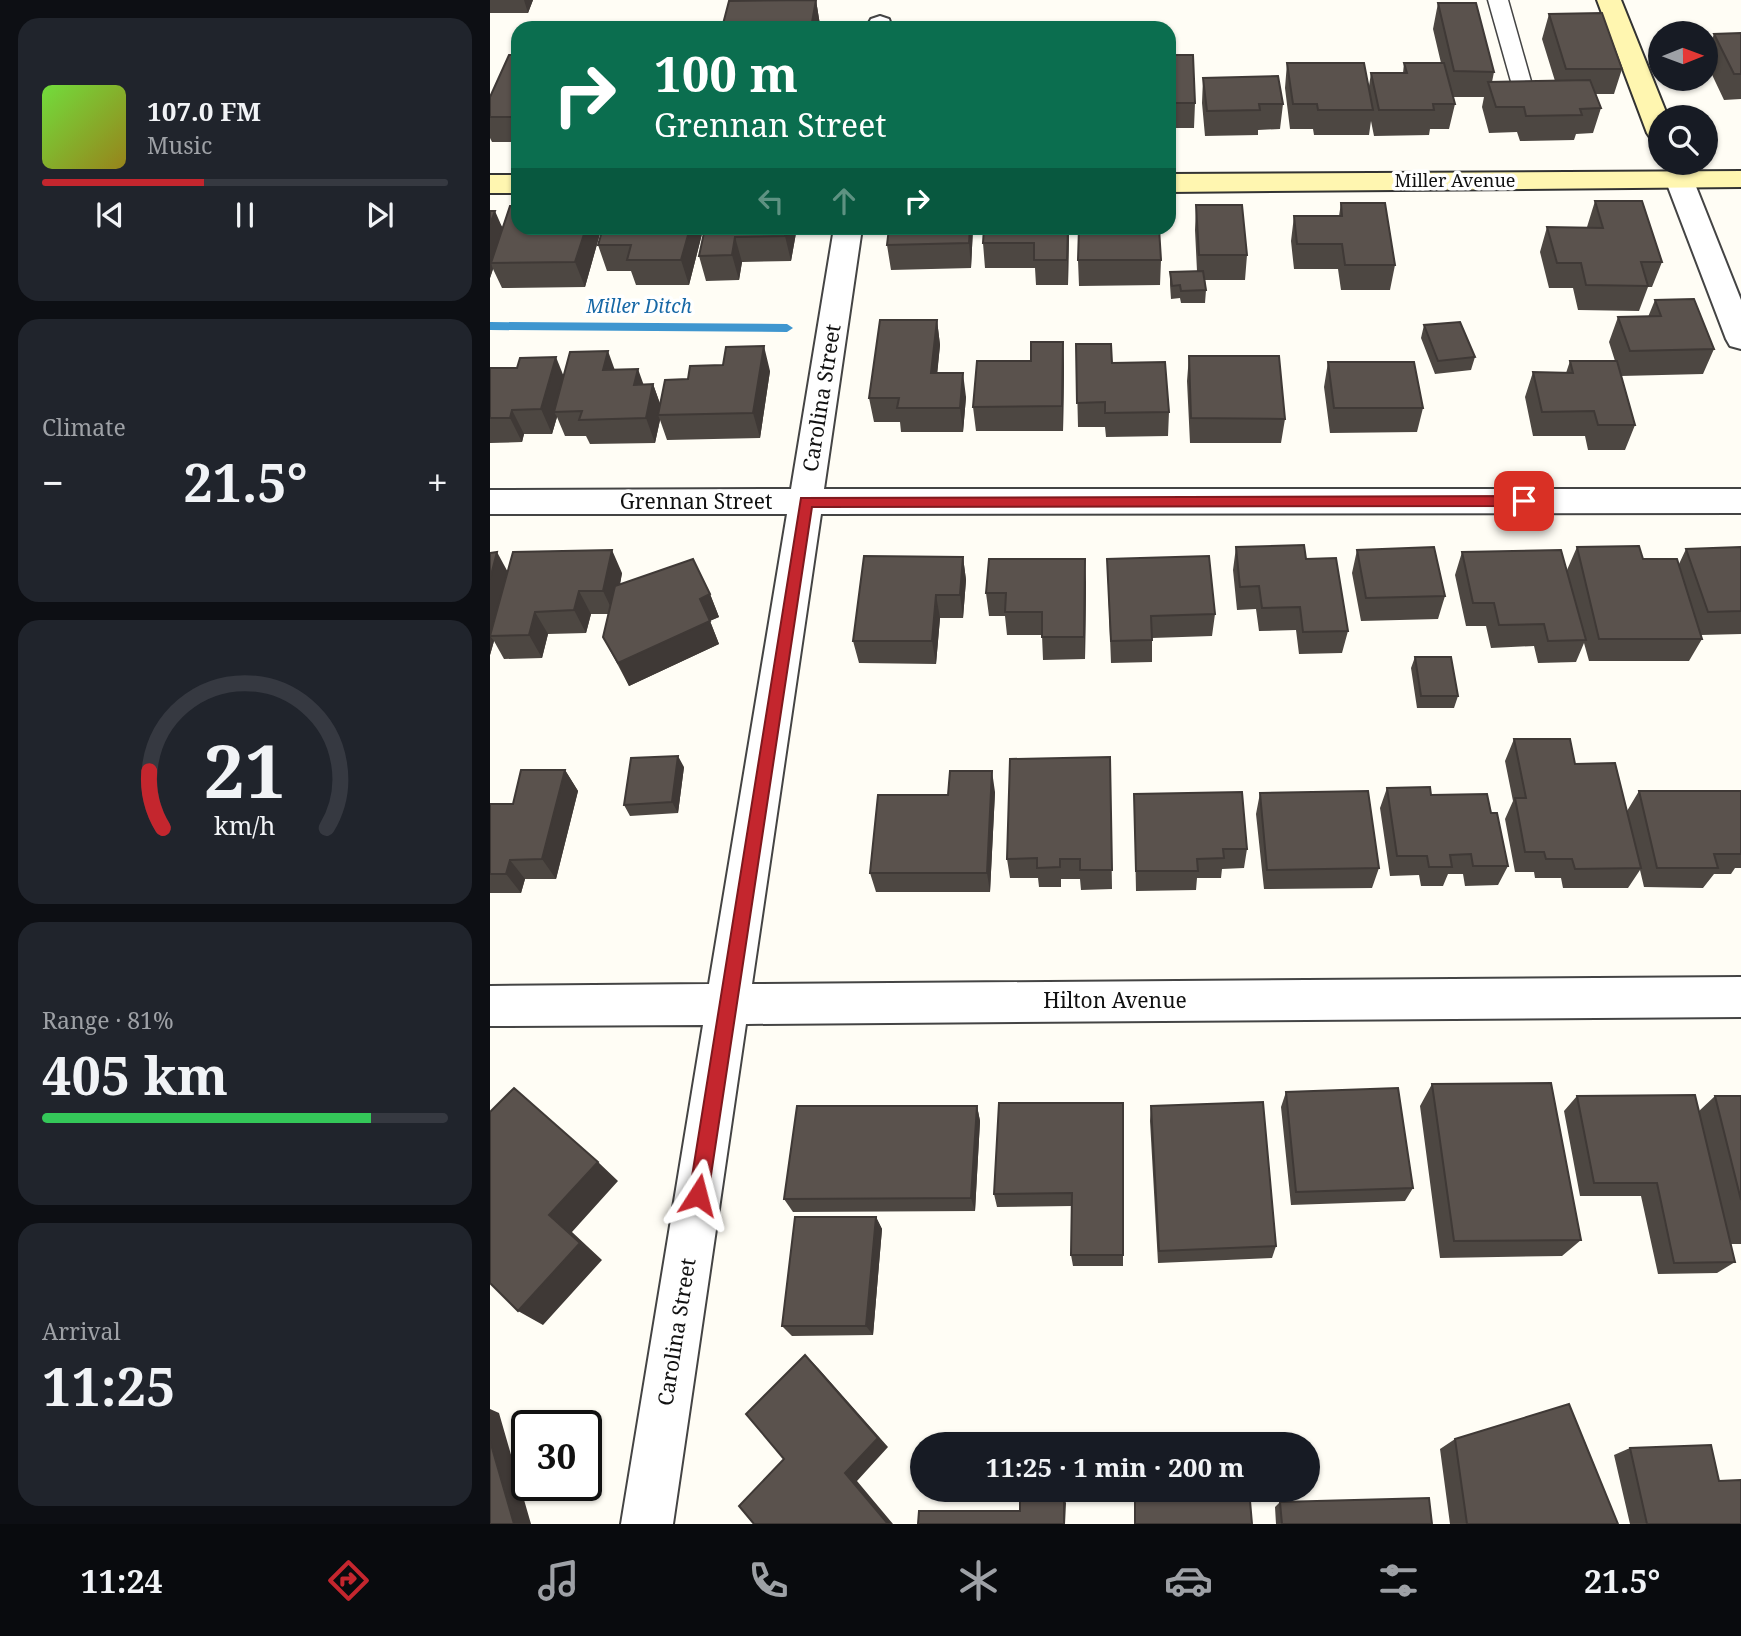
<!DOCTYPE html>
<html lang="en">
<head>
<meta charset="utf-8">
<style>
  :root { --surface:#171b24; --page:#20242c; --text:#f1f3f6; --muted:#9ea1a6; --line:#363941; --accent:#c4262e }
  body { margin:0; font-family:"Noto Serif",serif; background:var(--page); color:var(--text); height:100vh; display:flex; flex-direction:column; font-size:26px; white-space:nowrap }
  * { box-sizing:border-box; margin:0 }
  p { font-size:23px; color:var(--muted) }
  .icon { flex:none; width:38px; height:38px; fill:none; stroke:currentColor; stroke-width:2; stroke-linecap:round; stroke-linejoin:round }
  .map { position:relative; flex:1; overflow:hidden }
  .drawer { display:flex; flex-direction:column; gap:18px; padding:18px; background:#0d0f14; width:490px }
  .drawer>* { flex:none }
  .hud { position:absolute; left:21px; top:21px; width:665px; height:214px; border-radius:21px; box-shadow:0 2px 5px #0004; background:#0b6e4f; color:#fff; overflow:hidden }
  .needle { width:46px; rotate:89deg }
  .controls { position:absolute; left:1158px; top:21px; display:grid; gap:14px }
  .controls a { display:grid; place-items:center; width:70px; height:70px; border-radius:50%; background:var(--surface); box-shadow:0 2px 5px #0004; font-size:35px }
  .speed { position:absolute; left:21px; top:1410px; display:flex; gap:14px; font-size:35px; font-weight:700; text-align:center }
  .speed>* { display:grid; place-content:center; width:91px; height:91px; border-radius:50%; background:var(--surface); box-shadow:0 2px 5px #0004; line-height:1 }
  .speed .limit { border:4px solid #111; border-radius:10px; background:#fff; color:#111 }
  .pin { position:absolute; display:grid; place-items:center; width:60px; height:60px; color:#fff; margin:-30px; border-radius:14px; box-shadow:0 4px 10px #0006 }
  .me { position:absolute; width:77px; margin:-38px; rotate:9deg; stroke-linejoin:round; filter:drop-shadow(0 0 5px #0008) }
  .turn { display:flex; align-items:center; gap:24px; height:147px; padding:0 28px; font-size:32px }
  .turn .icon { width:91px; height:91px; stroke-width:2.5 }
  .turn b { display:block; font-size:49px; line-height:60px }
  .lanes { display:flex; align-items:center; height:66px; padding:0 28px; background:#0003; justify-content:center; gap:35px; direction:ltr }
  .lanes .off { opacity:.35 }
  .big { font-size:52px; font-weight:700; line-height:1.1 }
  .drawer .tile { flex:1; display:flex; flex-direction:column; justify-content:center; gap:10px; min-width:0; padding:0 24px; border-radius:21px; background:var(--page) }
  .drawer .dial { align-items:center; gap:0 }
  .dial svg { height:182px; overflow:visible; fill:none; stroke:var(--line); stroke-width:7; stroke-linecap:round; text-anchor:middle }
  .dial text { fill:var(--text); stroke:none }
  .song { display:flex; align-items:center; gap:21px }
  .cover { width:84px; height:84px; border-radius:10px; background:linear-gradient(135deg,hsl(100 70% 55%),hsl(50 70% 35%)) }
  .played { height:7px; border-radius:4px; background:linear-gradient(90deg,var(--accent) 40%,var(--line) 40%) }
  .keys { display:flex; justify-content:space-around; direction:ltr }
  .heat { display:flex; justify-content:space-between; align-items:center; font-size:38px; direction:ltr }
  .charge { height:10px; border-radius:5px; background:linear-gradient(90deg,#34c759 81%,var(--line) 0) }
  .trip { position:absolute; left:420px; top:1432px; width:410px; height:70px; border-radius:35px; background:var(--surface); box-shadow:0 2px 5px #0004; font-weight:700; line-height:70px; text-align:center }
  .tabs { display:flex; height:112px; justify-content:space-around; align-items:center; background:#090b0e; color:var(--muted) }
  .tabs .icon { width:49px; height:49px }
  .tabs .on { color:var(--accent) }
  .tabs b { font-size:32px; color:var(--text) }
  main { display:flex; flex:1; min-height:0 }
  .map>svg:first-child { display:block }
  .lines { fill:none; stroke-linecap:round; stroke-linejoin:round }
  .stream { fill:#3f96cf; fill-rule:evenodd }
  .lane-casing { stroke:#444; stroke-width:3 }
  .street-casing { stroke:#444; stroke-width:4 }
  .secondary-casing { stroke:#333; stroke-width:4 }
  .lane { fill:#fff; fill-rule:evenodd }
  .street { fill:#fff; fill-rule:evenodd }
  .secondary { fill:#fff6b0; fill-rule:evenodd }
  .wall { fill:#4d4742 }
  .shaded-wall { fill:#3f3936 }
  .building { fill:#5a524d; stroke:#3f3936; stroke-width:2 }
  .route { fill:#c4262e; stroke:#7f191e; stroke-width:2 }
  .labels { text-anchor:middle; stroke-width:7; stroke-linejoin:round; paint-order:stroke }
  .far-street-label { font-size:18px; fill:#111; stroke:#fff }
  .far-water-label { font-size:19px; font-style:italic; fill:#1768a6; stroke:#fff }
  .street-label { font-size:21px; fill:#111; stroke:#fff }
</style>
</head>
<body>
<main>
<section class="drawer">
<div class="tile">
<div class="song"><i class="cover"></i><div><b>107.0 FM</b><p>Music</p></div></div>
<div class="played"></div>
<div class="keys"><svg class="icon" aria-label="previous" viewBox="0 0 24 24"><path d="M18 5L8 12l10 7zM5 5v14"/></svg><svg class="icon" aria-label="pause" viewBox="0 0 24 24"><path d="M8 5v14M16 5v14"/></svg><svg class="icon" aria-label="next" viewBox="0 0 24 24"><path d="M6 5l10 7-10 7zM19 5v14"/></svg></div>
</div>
<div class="tile"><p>Climate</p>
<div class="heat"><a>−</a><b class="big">21.5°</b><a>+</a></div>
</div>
<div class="tile dial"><svg viewBox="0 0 100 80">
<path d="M14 69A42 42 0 1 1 86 69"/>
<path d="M14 69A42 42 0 0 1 8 44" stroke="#c4262e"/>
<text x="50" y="56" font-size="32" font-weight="700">21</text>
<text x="50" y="72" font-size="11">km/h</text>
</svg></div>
<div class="tile"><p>Range · 81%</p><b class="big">405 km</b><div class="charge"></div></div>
<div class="tile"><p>Arrival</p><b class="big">11:25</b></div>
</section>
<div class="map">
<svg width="1251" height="1524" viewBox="0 0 1251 1524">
  <rect width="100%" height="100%" fill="#fffdf5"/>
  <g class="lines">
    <!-- stream -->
    <path class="stream" d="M0,322L297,324L303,328L297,332L0,330Z"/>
    <defs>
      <path id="lane" d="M998,0H1018L1044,92L1041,96H1027L1024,92Z"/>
      <path id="street" d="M390,16L399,19L402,28H376L381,19Z
        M1189,171L1199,173L1203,179L1251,300V349L1240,346L1236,339L1175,179L1179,173Z
        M344,228H372L334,489H1251V513L331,514L262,984L1251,977V1017L256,1024L183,1524H131L213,1025L0,1026V986L219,984L297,514H0V490L301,489Z"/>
      <path id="secondary" d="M1107,0H1131L1178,117H1171V141L1161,139L1157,133Z
        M1251,171V187L679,192V174Z
        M0,175H28V193H0Z"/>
    </defs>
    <!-- lane casing -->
    <use href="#lane" class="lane-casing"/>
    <!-- street casing -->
    <use href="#street" class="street-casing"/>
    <!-- secondary casing -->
    <use href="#secondary" class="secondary-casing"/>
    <!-- lane -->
    <use href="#lane" class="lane"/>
    <!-- street -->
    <use href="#street" class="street"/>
    <!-- secondary -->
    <use href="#secondary" class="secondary"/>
  </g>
  <!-- wall -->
  <path class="wall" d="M0,0H43L38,13H0Z
    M326,0L330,25V28H234L233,24Z
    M948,3L1004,72L1002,82L1065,81L1052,39L1059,14L1132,69L1124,94H1106L1111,108L1103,133L1086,134L1084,140L1030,141L1027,132L999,133L992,107L994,97H963L965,104L959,129H940L939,135L884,136L881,121L879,135H824L823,129H800L795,88L797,63L879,86L881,73H913L914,63H951L943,29Z
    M1251,33V99L1234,100L1216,62V56L1224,34Z
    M28,55V142H2L0,138V97Z
    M679,55L705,103L704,128H679Z
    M713,78L793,104L790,129L768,130V135L715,136L712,103Z
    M1105,201L1172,262L1162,287H1158L1149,311L1088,310L1083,288H1059L1050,252L1057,227H1097Z
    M851,203L905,265L900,290H851L848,269H804L801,241L804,216H849Z
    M706,205L757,255L755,280H715L716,290L715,303H691L690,298L681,299L680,285V272L707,271L705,230Z
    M0,211L13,228H110L111,230L95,287L12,288L3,269L0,278Z
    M113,228H212L213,230L199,285H146L141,271H117L108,245Z
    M215,228L306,233L301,261L252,262L249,280L216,281L209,256Z
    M399,228H483L481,268L401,270L397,245Z
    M494,228H579L578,285H546L545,268H495L493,243Z
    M588,260H671L670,285L589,286Z
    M1165,300L1224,349L1213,374L1131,376L1145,425L1135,450H1098L1095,436H1043L1035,397L1043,372L1076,373L1080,361H1125L1119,342L1128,317H1158Z
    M447,320L450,345L447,373L476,397L473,432H411L410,422H384L379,398Z
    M934,325L985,357L981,370L945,374L931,338Z
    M573,342L574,367L573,431H486L483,407L541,361Z
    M586,344L622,363L679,412L678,436L616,437L615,427H588Z
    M699,356L795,419L791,443H700L697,381Z
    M838,362L933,408L927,432L840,433L834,387Z
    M0,368L74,376L125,370L153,384H163L170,404L198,379L280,371L270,438L177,440L170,420L165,443L100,444L96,436H75L67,417L62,434H34L32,442L0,443Z
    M746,547L816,559L858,631L852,653L809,654L806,630L769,631L766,609L747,610L743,570Z
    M1087,547L1153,559L1189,564L1196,549L1251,547V634L1211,635L1212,639L1199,661H1099L1094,643L1086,662L1048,663L1044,646L1001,648L996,626H976L965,575L972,552L1077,570Z
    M867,550L955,596L948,619L871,621L862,573Z
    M0,553L18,572L132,573L130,585L220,594L229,617L220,621L229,644L139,686L113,637L118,614H101L96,633L58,634L52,658L14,659L4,641L0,655Z
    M473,557L476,580L473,618H450L446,664L369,663L363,641Z
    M617,559L725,614L722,636L662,638V662L621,663Z
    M596,582L595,659L553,660L552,635H517L515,616H499L496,593Z
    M925,657L968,696L964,708H927L921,668Z
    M1024,739L1085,764L1137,811L1149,791H1251V868H1245L1241,874H1224L1213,888L1154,887L1150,870L1138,888H1073L1071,878H1045L1044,872H1025L1015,819L1023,801L1015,761Z
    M620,757L622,889L591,890L590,879H571V887H549L548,878H520L517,859Z
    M194,767L188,813L140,816L134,805Z
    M75,770L88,791L66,879H35L31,893H0V804H23Z
    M897,788L941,795L1001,813L1018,866L1008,885L975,886L973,874H958L953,886H931L929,875L900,876L890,808Z
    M505,792L500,892H386L380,873L458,795Z
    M770,793L889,868L882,888L774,889L766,814Z
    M644,794L757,849L754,868L732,869L731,878H707L706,890L646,891Z
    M942,1084L1091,1240L1072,1256L950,1258L930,1106Z
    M796,1092L923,1188L915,1201L801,1205L791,1107Z
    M1087,1096L1209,1111L1225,1096H1251V1244H1241L1245,1262L1227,1273L1168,1274L1151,1196H1090L1074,1111Z
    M633,1103V1266H583L581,1255L582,1206L507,1207L504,1194Z
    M487,1106L490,1121L485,1211L303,1212L294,1199Z
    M661,1106L786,1246L782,1258L668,1263L660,1121Z
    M386,1217L392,1229L383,1335L302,1336L292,1326Z
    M965,1439L1128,1524H960L950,1449Z
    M1140,1448L1229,1481L1251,1524H1140L1124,1455Z
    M790,1502L942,1524H786L785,1507Z"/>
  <!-- shaded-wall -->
  <path class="shaded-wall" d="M34,0H43L38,13Z
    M326,0L330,25V28H321Z
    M5,211L16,236L1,263L3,269L0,278V224Z
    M96,228H110L111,230L95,287L85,262Z
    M200,228H212L213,230L199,285L191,260Z
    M296,228H304L306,233L301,261L295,236Z
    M480,228H483L481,268L479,243Z
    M578,228H579L578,285L577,260Z
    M245,237L252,262L249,280L242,255Z
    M447,320L450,345L445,397L441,373Z
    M573,342L574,367L573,431L572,406Z
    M274,346L280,371L270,438L263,413Z
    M118,351L127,376L113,370Z
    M66,357L76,382L64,412L67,417L62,434L51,409Z
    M148,369L157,394L144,385Z
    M473,373L476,397L473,432L470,408Z
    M163,384L172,409L168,415L170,420L165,443L156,418Z
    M22,410L34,434L32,442L20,418Z
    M122,550L132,573L124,614L113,591Z
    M7,552L20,576L0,636L4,641L0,655V579Z
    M473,557L476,580L473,618L470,595Z
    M595,559L596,582L595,659L594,637Z
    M89,591L101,614L96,633L84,610Z
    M220,594L229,617L219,621L210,599Z
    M446,595L450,618L446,664L442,641Z
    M45,612L58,634L52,658L39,635Z
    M220,621L229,644L139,686L128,663Z
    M188,756L194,767L188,813L182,802Z
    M75,770L88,791L66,879L52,859Z
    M502,771L505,792L500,892L497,873Z
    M20,860L35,879L31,893L16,874Z
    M487,1106L490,1121L485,1211L481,1198Z
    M108,1162L128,1181L82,1232L112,1260L53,1325L28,1311L59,1215Z
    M386,1217L392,1229L383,1335L376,1326Z
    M315,1355L328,1368L398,1447L367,1481L403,1524H398L355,1473Z
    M0,1409L9,1413L41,1524H24L0,1441Z
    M574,1498L576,1503L575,1524H574Z"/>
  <!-- building -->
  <path class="building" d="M326,0L321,28H268L270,23L233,24L239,1Z
    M948,3H986L1004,72L964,71Z
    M1112,13L1132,69H1076L1059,14Z
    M1251,33V74H1244L1224,34Z
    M19,55H28V117H0V97Z
    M679,55H703L705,103H679Z
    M797,63H874L883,110H828L827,104H803Z
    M914,63H954L965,104H943L944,110H889L881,73H917Z
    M788,76L793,104H769L770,110L717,111L713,78Z
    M1100,80L1111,108L1090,109L1092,115L1036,116L1034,107H1006L998,82Z
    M1105,201H1152L1172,262H1151L1158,286L1096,285L1091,263H1067L1057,227L1113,228Z
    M851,203H895L905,265H855L852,244H807L804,216H852Z
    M706,205H752L757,255H709Z
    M20,206H28V228H96L85,262L1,263Z
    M0,211H5L0,224Z
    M113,228H200L191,260H137L141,245H108Z
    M215,228H296L295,236L245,237L242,255L209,256Z
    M399,228H480L479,243L397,245Z
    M494,228H578L577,260H544V243H493Z
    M589,228H669L671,260H588Z
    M713,271L716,290L691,291L690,285L682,286L680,272Z
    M1204,299L1224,349L1140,351L1128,317L1171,316L1165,300Z
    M390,320H447L441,373H473L470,408H407L409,398H379Z
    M970,322L985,357L948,361L934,325Z
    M541,342H573L572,406L483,407L487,361H541Z
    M586,344H621L622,363L675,362L679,412L615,413V402L587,403Z
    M274,346L263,413L168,415L175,380L198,379L200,366L233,365L236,347Z
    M118,351L113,370L148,369L144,385L163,384L156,418L89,420L92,411L64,412L80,352Z
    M699,356H789L795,419L701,418Z
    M66,357L51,409L22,410L20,418H0V368H27L30,358Z
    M1080,361H1127L1145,425H1108L1104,411L1052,412L1043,372L1083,373Z
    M838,362H924L933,408H844Z
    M814,545L816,559L846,558L858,631L813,632L810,607L772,608L769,586L750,587L746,547Z
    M1149,546L1153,559H1187L1212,639H1109L1087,547Z
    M944,547L955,596L876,598L867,550Z
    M1251,547V611L1218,612L1196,549Z
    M122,550L113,591H89L84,610L45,612L39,635L0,636L23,552Z
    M1071,550L1096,640L1058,641L1054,624L1009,625L1004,603H983L972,552Z
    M7,552L0,579V553Z
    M374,556L473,557L470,595H446L442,641H363Z
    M719,556L725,614L661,616L662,640L621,641L617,559Z
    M203,559L220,594L210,599L220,621L128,663L113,637L125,586Z
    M499,559H595L594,637H552V612H515L516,593H496Z
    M925,657H961L968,696H931Z
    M1024,739H1080L1085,764L1125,763L1151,868L1085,869L1082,859H1056L1054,852H1035L1025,798H1036Z
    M188,756L182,802L134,805L141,758Z
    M620,757L622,870H590V859H570V867L547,868V858L517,859L520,759Z
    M31,770H75L52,859L20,860L16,874H0V804H23Z
    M460,771H502L497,873H380L388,795H458Z
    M940,787L941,795L997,794L1001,813H1007L1018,866H983L981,854L960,855L962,867H939L937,856H907L897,788Z
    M878,791L889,868L777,870L770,793Z
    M1149,791H1251V854H1224L1228,868H1167Z
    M752,792L757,849H733L734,858L707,859L708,871H646L644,794Z
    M1061,1083L1091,1240L964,1241L942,1084Z
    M24,1088L108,1162L59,1215L90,1243L28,1311L0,1283V1112Z
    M908,1088L923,1188L806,1192L796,1092Z
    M1205,1095L1245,1262L1184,1263L1167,1183H1104L1087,1096Z
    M1225,1096H1251V1200Z
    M773,1102L786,1246L669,1251L661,1106Z
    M509,1103H633V1255H581L582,1193L504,1194Z
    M307,1106H487L481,1198L294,1199Z
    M305,1217H386L376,1326H292Z
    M315,1355L388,1438L355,1473L398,1524H264L249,1506L294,1459L256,1414Z
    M1079,1404L1128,1524H977L965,1439Z
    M756,1439V1444H695V1441Z
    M0,1441L24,1524H0Z
    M1221,1445L1229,1481L1251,1480V1524H1157L1140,1448Z
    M697,1489H759L762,1524H645V1491Z
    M530,1498H574V1524H428L429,1511H530Z
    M939,1498L942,1524H792L790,1502Z"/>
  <!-- route -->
  <path class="route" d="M1034,496L1041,501L1034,506L322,507L218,1195L215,1202L208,1205L202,1202L199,1195L311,498Z"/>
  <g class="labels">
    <!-- far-street labels -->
    <g class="far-street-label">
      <text x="965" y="187">Miller Avenue</text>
    </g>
    <!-- far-water labels -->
    <g class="far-water-label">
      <text x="149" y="313">Miller Ditch</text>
    </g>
    <!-- street labels -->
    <g class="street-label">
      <text transform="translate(332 398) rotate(-81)" y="7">Carolina Street</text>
      <text x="206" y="509">Grennan Street</text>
      <text x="625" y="1008">Hilton Avenue</text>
      <text transform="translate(187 1332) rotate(-81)" y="7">Carolina Street</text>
    </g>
  </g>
</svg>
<div class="controls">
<a><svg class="needle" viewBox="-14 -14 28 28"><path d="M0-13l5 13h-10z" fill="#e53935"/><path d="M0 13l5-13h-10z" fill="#9ea1a6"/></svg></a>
<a><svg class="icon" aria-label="search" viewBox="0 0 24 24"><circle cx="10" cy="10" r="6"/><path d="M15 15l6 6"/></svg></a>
</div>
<div class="speed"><div class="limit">30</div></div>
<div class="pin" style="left:1034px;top:501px;background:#d93025"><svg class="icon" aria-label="arrive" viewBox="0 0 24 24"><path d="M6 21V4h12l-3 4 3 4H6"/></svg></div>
<svg class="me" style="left:208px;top:1195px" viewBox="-20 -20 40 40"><path d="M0-17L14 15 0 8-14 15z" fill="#c4262e" stroke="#fff" stroke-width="4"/></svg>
<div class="trip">11:25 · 1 min · 200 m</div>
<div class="hud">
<div class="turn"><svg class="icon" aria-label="right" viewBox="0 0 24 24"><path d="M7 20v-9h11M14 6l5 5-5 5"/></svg><div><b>100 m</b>Grennan Street</div></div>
<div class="lanes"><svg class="icon off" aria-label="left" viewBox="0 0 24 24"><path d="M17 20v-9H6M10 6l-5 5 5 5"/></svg><svg class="icon off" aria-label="ahead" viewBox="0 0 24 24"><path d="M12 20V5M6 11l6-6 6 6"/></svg><svg class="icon" aria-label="right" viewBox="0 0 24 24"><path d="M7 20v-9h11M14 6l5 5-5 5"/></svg></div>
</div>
</div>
</main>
<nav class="tabs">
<b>11:24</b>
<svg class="icon on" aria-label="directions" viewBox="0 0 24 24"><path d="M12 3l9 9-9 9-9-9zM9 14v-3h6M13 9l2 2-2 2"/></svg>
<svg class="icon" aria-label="music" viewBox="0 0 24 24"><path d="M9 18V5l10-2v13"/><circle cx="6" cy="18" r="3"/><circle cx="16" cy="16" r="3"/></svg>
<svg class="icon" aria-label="phone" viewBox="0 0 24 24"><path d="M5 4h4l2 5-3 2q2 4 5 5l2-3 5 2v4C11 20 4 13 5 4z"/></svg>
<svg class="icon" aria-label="climate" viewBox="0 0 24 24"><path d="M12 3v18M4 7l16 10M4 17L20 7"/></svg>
<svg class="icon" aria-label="car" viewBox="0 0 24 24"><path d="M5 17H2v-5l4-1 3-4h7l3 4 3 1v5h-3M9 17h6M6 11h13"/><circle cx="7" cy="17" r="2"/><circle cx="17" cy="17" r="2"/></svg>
<svg class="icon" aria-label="filters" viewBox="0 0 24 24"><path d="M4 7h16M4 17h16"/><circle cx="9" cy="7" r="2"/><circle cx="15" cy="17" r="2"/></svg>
<b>21.5°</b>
</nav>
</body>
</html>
